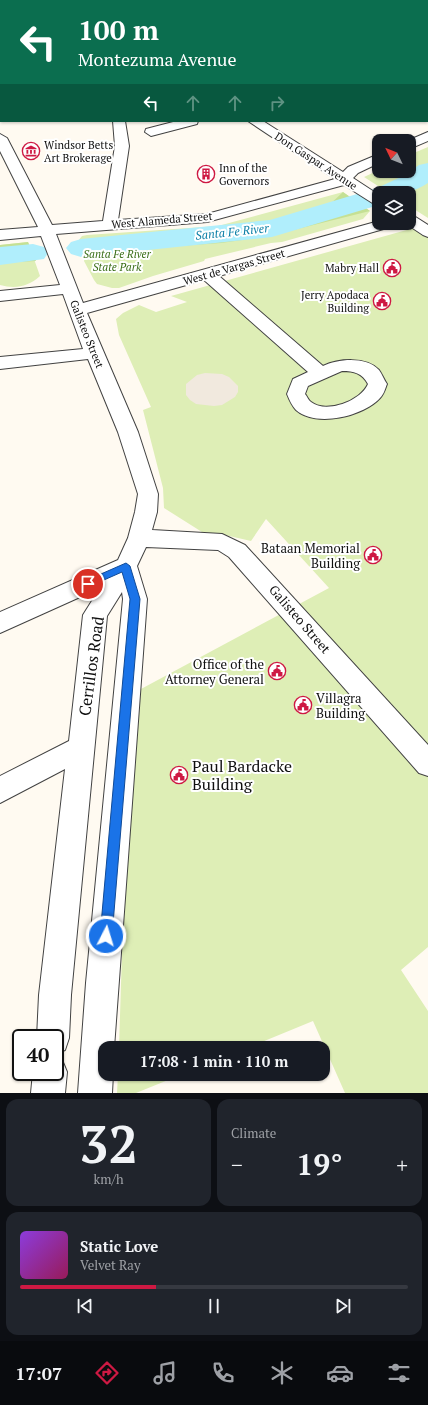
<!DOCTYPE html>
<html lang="en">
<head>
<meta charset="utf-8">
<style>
  :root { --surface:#171b24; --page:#20242c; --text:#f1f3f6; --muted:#9ea1a6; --line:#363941; --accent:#ce1943 }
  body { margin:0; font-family:"PT Serif",serif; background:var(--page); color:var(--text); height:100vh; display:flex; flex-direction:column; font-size:15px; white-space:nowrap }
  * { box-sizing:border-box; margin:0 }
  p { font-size:13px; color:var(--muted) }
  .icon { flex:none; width:22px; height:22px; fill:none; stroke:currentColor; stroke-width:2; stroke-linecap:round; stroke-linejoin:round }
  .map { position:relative; height:1093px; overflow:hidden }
  .drawer { display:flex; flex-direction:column; gap:6px; padding:6px; background:#0d0f14; flex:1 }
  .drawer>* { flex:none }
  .banner { position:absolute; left:0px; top:0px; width:428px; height:122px; box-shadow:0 1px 3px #0004; background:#0b6e4f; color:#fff; overflow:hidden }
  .needle { width:26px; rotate:313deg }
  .buttons { position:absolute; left:372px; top:134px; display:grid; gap:8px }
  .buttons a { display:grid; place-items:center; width:44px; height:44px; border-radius:8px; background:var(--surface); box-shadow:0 1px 3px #0004; font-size:20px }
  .speed { position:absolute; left:12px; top:1029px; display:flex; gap:8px; font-size:20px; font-weight:700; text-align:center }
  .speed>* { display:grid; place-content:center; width:52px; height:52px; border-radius:50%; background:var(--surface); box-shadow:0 1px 3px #0004; line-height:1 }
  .speed .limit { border:2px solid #111; border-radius:6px; background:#fff; color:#111 }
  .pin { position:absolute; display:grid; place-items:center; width:34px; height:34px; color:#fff; margin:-17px; border:2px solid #fff; border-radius:50%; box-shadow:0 1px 4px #0007 }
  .me { position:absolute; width:44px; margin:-22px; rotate:5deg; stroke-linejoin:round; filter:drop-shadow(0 0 3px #0008) }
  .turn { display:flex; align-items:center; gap:14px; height:84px; padding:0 12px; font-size:18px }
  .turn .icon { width:52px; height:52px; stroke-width:2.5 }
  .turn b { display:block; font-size:28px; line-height:34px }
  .lanes { display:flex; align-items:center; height:38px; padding:0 12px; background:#0003; justify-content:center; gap:20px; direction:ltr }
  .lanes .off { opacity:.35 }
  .big { font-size:30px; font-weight:800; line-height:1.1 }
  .drawer .tile { flex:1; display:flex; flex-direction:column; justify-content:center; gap:6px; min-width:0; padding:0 14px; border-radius:12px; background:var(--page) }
  .drawer .dial { align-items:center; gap:0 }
  .dial b { font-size:52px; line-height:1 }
  .song { display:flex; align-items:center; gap:12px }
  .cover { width:48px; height:48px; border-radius:6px; background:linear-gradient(135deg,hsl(270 70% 55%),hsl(330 70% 35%)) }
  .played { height:4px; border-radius:2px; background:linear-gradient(90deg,var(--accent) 35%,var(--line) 35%) }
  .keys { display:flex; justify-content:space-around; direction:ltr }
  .heat { display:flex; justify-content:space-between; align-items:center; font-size:22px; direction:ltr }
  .drawer .tiles { flex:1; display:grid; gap:6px; grid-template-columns:1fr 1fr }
  .tile:last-child { grid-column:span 2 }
  .trip { position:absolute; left:98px; top:1041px; width:232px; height:40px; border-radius:12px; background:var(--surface); box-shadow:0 1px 3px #0004; font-weight:800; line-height:40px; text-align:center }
  .menu { display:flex; height:64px; justify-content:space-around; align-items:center; background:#090b0e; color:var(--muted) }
  .menu .icon { width:28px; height:28px }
  .menu .on { color:var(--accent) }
  .menu b { font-size:18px; color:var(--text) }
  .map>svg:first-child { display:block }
  .green { fill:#deeeb6 }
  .forest { fill:#c5e094 }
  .plaza { fill:#f1e9de }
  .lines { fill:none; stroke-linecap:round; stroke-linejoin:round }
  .river { fill:#b0eefc; fill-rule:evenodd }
  .minor-casing { stroke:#424242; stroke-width:2 }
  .minor { fill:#fff; fill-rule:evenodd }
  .route { fill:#1a73e8; stroke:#114b97 }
  .labels { text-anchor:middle; stroke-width:4; stroke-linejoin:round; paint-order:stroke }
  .far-poi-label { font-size:11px; fill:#0f0f0f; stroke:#fff; text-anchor:start }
  .far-street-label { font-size:11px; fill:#0f0f0f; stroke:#fff }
  .far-park-label { font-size:11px; font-style:italic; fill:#3a6e18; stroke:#fff }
  .far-water-label { font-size:12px; font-style:italic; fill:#0b7fa6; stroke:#fff }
  .poi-label { font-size:13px; fill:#0f0f0f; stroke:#fff; text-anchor:end }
  .street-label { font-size:13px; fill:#0f0f0f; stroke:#fff }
  .near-street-label { font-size:16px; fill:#0f0f0f; stroke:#fff }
  .near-poi-label { font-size:16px; fill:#0f0f0f; stroke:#fff; text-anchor:start }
</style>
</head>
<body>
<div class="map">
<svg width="428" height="1093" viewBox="0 0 428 1093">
  <rect width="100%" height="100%" fill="#fffaf1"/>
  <!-- green -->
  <path class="green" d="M428,147V218L409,206V193H389L364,177L379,170L409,171V155Z
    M343,192L370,211L363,219L282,242L271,243L205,259L204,261L153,276L119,288H112L97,284L94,280L84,261L85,257L78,241L82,236L87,235L218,226Z
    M428,224V947L401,970L428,1011V1093H345L313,1021L247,1048H119L123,920L141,689L329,588L266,519L251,541L225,535L202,532L164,508L163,488L143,410L151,407L119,335L116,319L123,313L139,305L156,312L187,302L171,296Z
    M28,242L40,276C28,287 15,289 0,285V245Z
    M118,1074H183L136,1093H117Z"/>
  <!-- forest -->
  <path class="forest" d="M343,192L370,211L269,236L221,243L137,249L85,257L78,241L269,224L326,208Z
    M28,242L36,261L0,263V245Z"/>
  <!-- plaza -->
  <path class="plaza" d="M205,373L222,374L229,377L238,386V392L235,397L222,405L214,406L196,404L190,400L186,395V384L197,375Z"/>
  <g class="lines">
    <!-- river -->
    <path class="river" d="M428,163V183C412,194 398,193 379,193V205L272,237L81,257L71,254L66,248L71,242L81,239L270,220L377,188L403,176L419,165Z
      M33,244L44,247L48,253L44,259L0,265V247Z"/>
    <defs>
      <path id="minor" d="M74,0H84L85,1H75Z
        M320,0H332L333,1H321Z
        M417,0H428V2L416,1Z
        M0,28H1V34H0Z
        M427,48H428V54H427Z
        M0,93H1V101H0Z
        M113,121H125L129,146L118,220L207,214L335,179L248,121H263L343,172L348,167L379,154V163L358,173L353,178L379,195V205L374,204L344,185L207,222L56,234L83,303L379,221V223H396L394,226L219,276L323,366C338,359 366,356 379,370C382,374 384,380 387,384C385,389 384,394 380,398C364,416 316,428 296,410C292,406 289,399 287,394L293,379L308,372L204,280L87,313L138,432L158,494L157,512L152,530L222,534L245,545L428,745V776L419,773L229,557L218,550L146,547L137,566L147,599L114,1048H105V1074H113L112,1093H78L86,983L123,599L122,592L107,616L71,995L69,1038L65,1050L55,1054V1038H37L39,995L65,769L0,803V776L69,741L83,615L100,588L0,633V612L118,560L128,538L135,512L138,494L118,432L88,359L0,369V357L83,349L63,294L0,301V291L60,285L41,236L0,240V230L38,227L0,151V134L7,138L52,225L103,221L115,146ZM342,371C354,371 362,373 368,384C361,401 326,414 311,402C308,400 307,396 305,394L308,386Z
        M177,121H198L197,124L151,136L145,132L146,129Z
        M428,132V141L409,149V141H407Z
        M409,215L414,216L428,225V237L423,235L405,223H409Z
        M55,1057L62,1060L67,1072L65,1093H31L33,1072H55Z"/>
    </defs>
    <!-- minor casing -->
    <use href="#minor" class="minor-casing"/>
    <!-- minor -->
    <use href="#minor" class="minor"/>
  </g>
  <!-- route -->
  <path class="route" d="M126,563L130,566L140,599L112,936L110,940L106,942L102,940L100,936L130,599L122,572L88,587L83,584L85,581Z"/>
  <!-- icons -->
  <defs>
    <symbol id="museum-ring" viewBox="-11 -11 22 22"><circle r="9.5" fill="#fff" stroke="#ce1943" stroke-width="1.5"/><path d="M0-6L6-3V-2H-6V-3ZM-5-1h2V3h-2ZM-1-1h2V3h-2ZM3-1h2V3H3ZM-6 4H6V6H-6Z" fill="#ce1943"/></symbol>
    <symbol id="building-ring" viewBox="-11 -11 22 22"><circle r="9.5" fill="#fff" stroke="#ce1943" stroke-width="1.5"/><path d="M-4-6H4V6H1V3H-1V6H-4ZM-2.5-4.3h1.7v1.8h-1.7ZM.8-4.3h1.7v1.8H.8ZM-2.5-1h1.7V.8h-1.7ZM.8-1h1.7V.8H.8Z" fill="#ce1943"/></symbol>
    <symbol id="civic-ring" viewBox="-11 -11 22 22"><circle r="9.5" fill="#fff" stroke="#ce1943" stroke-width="1.5"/><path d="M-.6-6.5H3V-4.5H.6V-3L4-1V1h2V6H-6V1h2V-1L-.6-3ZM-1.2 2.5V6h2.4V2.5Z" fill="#ce1943"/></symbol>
  </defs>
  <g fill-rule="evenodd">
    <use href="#museum-ring" x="21" y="141" width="20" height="20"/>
    <use href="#building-ring" x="196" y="164" width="20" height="20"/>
    <use href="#civic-ring" x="382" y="258" width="20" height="20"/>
    <use href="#civic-ring" x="372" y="291" width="20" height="20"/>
    <use href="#civic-ring" x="363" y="545" width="20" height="20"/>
    <use href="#civic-ring" x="267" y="661" width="20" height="20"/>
    <use href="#civic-ring" x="293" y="695" width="20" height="20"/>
    <use href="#civic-ring" x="169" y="765" width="20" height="20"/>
  </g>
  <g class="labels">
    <!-- far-poi labels -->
    <g class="far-poi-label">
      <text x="44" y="149">Windsor Betts<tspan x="44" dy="13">Art Brokerage</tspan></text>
      <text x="219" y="172">Inn of the<tspan x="219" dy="13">Governors</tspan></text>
      <text x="379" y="272" text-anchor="end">Mabry Hall</text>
      <text x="369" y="299" text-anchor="end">Jerry Apodaca<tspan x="369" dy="13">Building</tspan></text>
    </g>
    <!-- far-street labels -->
    <g class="far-street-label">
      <text transform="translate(316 161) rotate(33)" y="4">Don Gaspar Avenue</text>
      <text transform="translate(162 220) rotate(-5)" y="4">West Alameda Street</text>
      <text transform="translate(234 267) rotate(-16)" y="4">West de Vargas Street</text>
      <text transform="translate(87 334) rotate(68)" y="4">Galisteo Street</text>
    </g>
    <!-- far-park labels -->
    <g class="far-park-label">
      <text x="117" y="258">Santa Fe River<tspan x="117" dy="13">State Park</tspan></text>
    </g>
    <!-- far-water labels -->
    <g class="far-water-label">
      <text transform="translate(232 232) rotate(-6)" y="4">Santa Fe River</text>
    </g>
    <!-- poi labels -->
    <g class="poi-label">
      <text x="360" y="553">Bataan Memorial<tspan x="360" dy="15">Building</tspan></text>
      <text x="264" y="669">Office of the<tspan x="264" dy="15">Attorney General</tspan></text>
      <text x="316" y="703" text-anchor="start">Villagra<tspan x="316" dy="15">Building</tspan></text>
    </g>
    <!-- street labels -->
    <g class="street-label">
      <text transform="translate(300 619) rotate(49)" y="5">Galisteo Street</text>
    </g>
    <!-- near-street labels -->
    <g class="near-street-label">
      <text transform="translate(91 666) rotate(-82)" y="6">Cerrillos Road</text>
    </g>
    <!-- near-poi labels -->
    <g class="near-poi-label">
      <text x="192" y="772">Paul Bardacke<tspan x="192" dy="18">Building</tspan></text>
    </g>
  </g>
</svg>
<div class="buttons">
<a><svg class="needle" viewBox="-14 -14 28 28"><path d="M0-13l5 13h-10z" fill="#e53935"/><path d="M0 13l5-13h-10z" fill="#9ea1a6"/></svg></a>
<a><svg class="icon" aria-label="layers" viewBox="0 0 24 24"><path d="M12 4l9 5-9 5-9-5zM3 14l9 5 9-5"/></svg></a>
</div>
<div class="speed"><div class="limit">40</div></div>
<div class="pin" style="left:88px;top:584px;background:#d93025"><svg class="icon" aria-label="arrive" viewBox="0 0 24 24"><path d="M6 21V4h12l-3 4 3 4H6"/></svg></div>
<svg class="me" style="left:106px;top:936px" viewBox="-20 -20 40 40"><circle r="17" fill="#1a73e8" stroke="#fff" stroke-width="3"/><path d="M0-11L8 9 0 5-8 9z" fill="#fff"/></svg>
<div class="trip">17:08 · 1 min · 110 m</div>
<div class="banner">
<div class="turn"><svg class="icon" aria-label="left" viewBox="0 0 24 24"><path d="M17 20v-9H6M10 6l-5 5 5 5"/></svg><div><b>100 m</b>Montezuma Avenue</div></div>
<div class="lanes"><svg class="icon" aria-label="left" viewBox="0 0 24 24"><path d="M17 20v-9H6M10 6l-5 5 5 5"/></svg><svg class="icon off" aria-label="ahead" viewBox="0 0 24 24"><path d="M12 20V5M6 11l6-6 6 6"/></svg><svg class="icon off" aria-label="ahead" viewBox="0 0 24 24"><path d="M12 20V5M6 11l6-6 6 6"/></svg><svg class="icon off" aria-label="right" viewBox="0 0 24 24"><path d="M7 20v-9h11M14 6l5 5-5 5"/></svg></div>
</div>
</div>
<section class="drawer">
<div class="tiles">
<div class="tile dial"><b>32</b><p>km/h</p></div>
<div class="tile"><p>Climate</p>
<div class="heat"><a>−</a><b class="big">19°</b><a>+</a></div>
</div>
<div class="tile">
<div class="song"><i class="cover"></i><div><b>Static Love</b><p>Velvet Ray</p></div></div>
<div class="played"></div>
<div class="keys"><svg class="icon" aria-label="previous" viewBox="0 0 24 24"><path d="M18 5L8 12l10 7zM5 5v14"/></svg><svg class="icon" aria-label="pause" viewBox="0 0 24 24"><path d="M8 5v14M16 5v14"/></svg><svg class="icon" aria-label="next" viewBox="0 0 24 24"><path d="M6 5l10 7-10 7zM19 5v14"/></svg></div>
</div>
</div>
</section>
<nav class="menu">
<b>17:07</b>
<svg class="icon on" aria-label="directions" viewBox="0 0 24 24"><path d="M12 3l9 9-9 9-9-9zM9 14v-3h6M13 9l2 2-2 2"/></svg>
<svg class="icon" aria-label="music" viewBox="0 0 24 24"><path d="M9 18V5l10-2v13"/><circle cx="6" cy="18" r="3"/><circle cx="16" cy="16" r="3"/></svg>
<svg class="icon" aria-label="phone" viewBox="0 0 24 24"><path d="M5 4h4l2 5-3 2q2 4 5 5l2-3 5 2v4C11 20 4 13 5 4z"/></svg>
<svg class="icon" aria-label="climate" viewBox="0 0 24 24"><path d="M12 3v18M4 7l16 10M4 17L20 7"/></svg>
<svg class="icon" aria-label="car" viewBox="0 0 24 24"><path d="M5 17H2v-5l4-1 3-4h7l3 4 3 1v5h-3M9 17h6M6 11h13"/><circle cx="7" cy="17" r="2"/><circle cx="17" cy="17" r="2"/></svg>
<svg class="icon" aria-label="filters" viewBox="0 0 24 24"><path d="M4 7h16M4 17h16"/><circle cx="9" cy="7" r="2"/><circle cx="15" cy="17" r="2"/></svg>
</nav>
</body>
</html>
